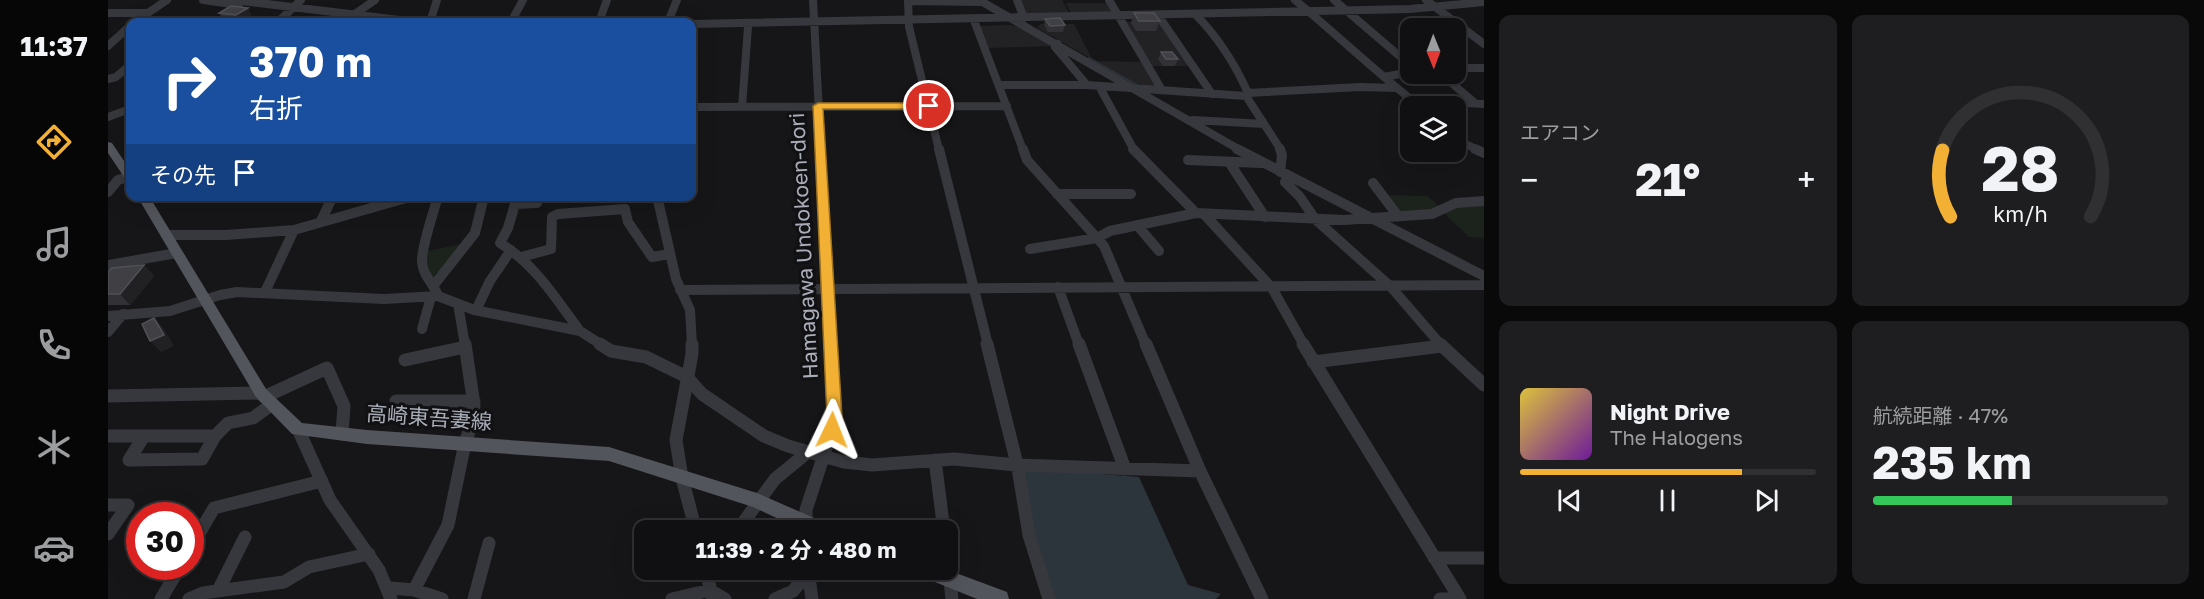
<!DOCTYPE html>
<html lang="ja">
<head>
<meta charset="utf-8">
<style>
  :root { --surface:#101012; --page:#1e1e20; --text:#f1f3f6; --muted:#9c9d9f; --line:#303032; --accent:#f2b134 }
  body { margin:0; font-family:"Golos Text","Noto Sans JP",sans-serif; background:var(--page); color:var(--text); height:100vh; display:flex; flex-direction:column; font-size:22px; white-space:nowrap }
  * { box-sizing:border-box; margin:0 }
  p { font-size:20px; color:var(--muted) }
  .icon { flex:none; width:33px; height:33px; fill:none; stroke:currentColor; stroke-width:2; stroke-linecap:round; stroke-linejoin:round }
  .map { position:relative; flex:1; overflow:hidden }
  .side { display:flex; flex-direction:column; gap:15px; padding:15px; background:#09090a; width:720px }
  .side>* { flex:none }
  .banner { position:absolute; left:18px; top:18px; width:570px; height:183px; border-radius:12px; box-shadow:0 6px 24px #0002,0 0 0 2px var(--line); background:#1a4fa0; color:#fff; overflow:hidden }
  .needle { width:39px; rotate:179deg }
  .tools { position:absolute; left:1292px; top:18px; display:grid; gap:12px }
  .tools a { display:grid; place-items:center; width:66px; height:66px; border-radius:12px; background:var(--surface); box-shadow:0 6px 24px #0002,0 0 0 2px var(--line); font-size:30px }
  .speed { position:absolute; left:18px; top:502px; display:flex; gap:12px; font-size:30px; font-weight:700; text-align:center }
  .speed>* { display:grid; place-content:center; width:78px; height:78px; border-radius:50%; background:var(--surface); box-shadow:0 6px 24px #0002,0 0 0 2px var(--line); line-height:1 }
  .speed .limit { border:9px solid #d22; background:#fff; color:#111 }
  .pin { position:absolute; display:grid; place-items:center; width:51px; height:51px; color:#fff; margin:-26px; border:3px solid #fff; border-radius:50%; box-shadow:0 2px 6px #0007 }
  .me { position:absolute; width:66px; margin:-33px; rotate:2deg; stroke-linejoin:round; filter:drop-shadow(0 0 4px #0008) }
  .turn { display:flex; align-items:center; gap:21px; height:126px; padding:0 24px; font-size:27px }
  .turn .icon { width:78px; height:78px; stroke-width:2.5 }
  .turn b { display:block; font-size:42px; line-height:51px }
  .then { display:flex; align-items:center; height:57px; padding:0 24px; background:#0003; gap:12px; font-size:22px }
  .big { font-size:45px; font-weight:700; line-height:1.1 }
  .side .card { flex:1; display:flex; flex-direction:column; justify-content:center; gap:9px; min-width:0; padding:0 21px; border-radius:12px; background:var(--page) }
  .side .dial { align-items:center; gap:0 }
  .dial svg { height:156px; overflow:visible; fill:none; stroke:var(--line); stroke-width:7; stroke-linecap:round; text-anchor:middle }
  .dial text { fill:var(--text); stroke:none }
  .song { display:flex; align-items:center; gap:18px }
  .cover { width:72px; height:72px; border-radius:9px; background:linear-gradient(135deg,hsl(50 70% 55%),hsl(280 70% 35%)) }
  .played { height:6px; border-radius:3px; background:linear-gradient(90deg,var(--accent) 75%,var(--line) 75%) }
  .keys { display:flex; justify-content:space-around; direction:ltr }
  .heat { display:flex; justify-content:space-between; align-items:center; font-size:33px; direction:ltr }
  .charge { height:9px; border-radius:4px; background:linear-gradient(90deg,#34c759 47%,var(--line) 0) }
  .side .tiles { flex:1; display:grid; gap:15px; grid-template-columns:repeat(2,1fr) }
  .trip { position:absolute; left:526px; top:520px; width:324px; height:60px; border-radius:12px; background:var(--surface); box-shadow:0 6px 24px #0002,0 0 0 2px var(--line); font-weight:700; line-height:60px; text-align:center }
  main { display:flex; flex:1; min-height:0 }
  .tab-bar { display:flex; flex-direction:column; width:108px; justify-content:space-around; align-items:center; background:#060607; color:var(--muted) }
  .tab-bar .icon { width:42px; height:42px }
  .tab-bar .active { color:var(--accent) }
  .tab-bar b { font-size:27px; color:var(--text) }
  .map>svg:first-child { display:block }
  .built { fill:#222225 }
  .green { fill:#1c231d }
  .water { fill:#2c353c }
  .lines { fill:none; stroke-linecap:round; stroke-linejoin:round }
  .stream { stroke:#2c353c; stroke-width:2 }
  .minor-far2 { stroke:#37383d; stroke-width:8 }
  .minor-far1 { stroke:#37383d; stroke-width:10 }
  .minor { stroke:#37383d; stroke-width:13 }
  .major { fill:#53555c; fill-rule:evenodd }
  .wall { fill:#323236 }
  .shaded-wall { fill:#212124 }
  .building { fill:#3f3f44; stroke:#4f5156; stroke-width:1.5 }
  .route { fill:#f2b134; stroke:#9d7322; stroke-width:1.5 }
  .labels { text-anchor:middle; stroke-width:6; stroke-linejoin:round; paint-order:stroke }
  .street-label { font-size:21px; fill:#a8adb8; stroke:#111113 }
</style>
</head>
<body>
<main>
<nav class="tab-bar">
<b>11:37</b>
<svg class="icon active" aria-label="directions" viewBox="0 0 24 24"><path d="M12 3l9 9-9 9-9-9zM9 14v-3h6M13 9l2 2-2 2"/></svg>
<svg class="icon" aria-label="music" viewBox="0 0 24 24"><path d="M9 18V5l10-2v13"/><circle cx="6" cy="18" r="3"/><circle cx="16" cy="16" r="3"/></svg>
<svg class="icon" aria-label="phone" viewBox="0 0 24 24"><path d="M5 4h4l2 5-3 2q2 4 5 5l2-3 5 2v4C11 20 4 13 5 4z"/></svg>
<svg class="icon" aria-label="climate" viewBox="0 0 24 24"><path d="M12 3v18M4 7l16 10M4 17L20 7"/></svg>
<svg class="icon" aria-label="car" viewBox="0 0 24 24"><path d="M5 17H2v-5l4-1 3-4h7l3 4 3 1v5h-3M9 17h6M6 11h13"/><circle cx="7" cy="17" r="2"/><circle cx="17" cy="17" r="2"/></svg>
</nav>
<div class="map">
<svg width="1376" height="599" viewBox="0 0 1376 599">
  <rect width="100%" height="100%" fill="#161618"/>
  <!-- built -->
  <path class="built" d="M911,0H954L961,13L918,14Z
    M958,3H1001L1007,13H963Z
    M1052,21L1083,66H1043L1018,22Z
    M932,24H966L984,59L929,28Z
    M902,25L911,27L945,46L880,48L871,26Z
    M987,61L1036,62L1051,87L1033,86Z"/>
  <!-- green -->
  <path class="green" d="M1275,195L1319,196L1332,207L1327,210L1291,213Z
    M1376,203V238L1361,237L1336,213L1344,207Z
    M354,244L324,279L318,259L320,251Z"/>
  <!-- water -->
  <path class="water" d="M917,468L1031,477L1080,585L1113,594L1108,599H946L916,508Z"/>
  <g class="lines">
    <!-- stream -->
    <path class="stream" d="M981,58L1031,86"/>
    <!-- minor-far2 -->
    <path class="minor-far2" d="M95,0L131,5
      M126,0L308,22
      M705,0L713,150
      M800,0L801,27L831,150
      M871,0L1132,150
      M909,0L916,18
      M1001,0L1054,90
      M1187,0C1229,35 1268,72 1311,106
      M1226,0L1302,65
      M1318,0L1376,44
      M800,1L874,2
      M0,13H39
      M1087,14C1110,37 1127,64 1140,93L1138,96L1173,150
      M244,16L267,0
      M1052,18L1104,94
      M27,22L59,0
      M170,22L193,0
      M322,22L329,0
      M403,22L415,0
      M491,22L499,0
      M560,22L569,0
      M867,23L915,150
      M584,24L1302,9L1376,2
      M950,44L947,47L979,85
      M0,46L22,26
      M1347,68H1376
      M1333,74L1367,103
      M1276,77L1302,72
      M0,79L8,77L22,65
      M891,85H979L1138,96
      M991,86L1026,150
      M1140,93L1252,87L1289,88
      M1302,99L1376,104
      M584,107L899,106
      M634,107L640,27
      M0,117L22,109
      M1085,120L1156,124
      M1347,139L1370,150"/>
    <!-- minor-far1 -->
    <path class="minor-far1" d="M712,149L722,345
      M831,149L880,345
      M915,149L919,160L996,246L1038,345
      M1025,149L1088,213
      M1129,149L1376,276
      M1367,149L1376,153
      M1080,160L1153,163
      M1121,162L1157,217
      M1172,172L1174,155L1172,149
      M1179,176L1177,182L1192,197L1207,219L1283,287L1333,345
      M1265,183L1290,216
      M0,192L10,180L22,176
      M949,194H1023
      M330,196C326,211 313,248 314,262C315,276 326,284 330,296
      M431,196L429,203L407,204L400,228L392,243C428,265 447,298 472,331
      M549,196L568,279L582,310L584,345
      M1096,214L1164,288L1196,345
      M213,221L225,196
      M1029,225L1051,251
      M58,235H118L186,230L305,196
      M922,249L989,238L1002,231L1088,213L1236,220L1324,214L1348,203L1376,201
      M413,257L443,249L444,217L450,214L517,209L520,222L544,257L562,254
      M0,265L69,253
      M326,285L367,233L376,196
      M950,287L971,345
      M572,290L1376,285
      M157,292L186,230
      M350,304L357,345
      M368,310L382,281L403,250
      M0,316L62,311L112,295L129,292L276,299L330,296L366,310L472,331L494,345
      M314,329L323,297
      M0,332L15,314"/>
    <!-- minor -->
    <path class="minor" d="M492,344L503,351L538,357L579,377L594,394L656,436L680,446L736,462L764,465L846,459L909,465L1092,471
      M584,344V354L568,440L574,478L588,531
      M879,344L910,468L921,535L941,599
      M971,344L1017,469
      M1038,344L1092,471L1154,599
      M1195,344L1352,599
      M1332,344L1376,385
      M297,360L357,347
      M1205,362L1334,346
      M0,396L153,393
      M156,397L219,368L236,406L234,434
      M288,401H366
      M190,429L222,500L271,570L283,599
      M0,436H107
      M36,436L21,460L94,459L107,436L120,423L145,418L163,405
      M827,460L836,531
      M0,505H20L0,534
      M629,531L667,479L700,452
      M698,531V510L724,430L726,417L722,344
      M82,549L106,508L214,481
      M1326,558H1376
      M840,562L844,599
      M598,570L604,596
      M700,570L704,599
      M283,588L306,590L334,599
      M306,590L340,525L357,443L364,423L366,405L357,344
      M110,591L137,537
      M53,599L72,567
      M81,599L95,593L176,582L201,567L261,554
      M366,599L381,543
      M564,599L602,590L617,599
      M667,599L685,591L700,573
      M1332,599H1352"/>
    <!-- major -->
    <path class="major" d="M0,142L4,143L22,170V181L18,180L0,153Z
      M29,196H41L158,389L194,423L259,430L501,447L649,493L722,525L725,531H697L645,507L501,461L259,444L184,434L148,397Z
      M809,570H840L899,592L901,599H869L812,576Z"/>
  </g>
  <!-- wall -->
  <path class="wall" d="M140,8L143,15L132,22L115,19L111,13Z
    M1026,13L1052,21L1048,31H1028L1023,23Z
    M937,19L957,25L955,32H940L936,25Z
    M1053,52L1070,59L1067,66H1055L1050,59Z
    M36,265L46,276L22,305H0V272Z"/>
  <!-- shaded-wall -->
  <path class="shaded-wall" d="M140,8L143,15L132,22L128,15Z
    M36,265L46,276L22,305L12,294Z
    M46,318L56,329L66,346L53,352L42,341Z"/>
  <!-- building -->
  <path class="building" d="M123,6L140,8L128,15L111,13Z
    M1026,13H1046L1052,21H1031Z
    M952,18L957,25L942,26L937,19Z
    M1053,52H1064L1070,59H1058Z
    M36,265L12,294H0V272L4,268Z
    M46,318L56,335L42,341L34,324Z"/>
  <!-- route -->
  <path class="route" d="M710,103H821L826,106L821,109H715L734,417L730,435L724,437L719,435L716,430L719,417L705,106Z"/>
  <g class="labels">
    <!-- street labels -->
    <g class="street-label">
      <text transform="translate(696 246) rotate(-93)" y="7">Hamagawa Undokoen-dori</text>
      <text transform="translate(321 418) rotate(4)" y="7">高崎東吾妻線</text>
    </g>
  </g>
</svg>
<div class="tools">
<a><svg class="needle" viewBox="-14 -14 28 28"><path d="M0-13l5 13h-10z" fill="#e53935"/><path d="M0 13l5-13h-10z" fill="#9c9d9f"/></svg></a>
<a><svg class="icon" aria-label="layers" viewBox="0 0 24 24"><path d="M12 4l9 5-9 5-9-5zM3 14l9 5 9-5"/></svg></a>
</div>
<div class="speed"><div class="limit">30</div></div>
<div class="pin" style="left:821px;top:106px;background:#d93025"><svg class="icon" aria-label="arrive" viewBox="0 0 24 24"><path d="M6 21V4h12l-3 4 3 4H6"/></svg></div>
<svg class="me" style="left:724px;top:430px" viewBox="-20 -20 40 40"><path d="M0-17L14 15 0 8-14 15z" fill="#f2b134" stroke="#fff" stroke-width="4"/></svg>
<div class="trip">11:39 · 2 分 · 480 m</div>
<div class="banner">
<div class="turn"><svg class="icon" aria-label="right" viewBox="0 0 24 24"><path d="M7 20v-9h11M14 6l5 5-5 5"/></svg><div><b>370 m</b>右折</div></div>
<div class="then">その先<svg class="icon" aria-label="arrive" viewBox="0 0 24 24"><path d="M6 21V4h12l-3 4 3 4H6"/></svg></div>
</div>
</div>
<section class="side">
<div class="tiles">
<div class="card"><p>エアコン</p>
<div class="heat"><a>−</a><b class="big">21°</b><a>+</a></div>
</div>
<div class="card dial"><svg viewBox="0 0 100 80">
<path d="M14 69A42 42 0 1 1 86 69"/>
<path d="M14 69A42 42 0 0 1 10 35" stroke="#f2b134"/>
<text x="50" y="56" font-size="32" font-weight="700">28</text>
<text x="50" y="72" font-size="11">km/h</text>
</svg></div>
<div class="card">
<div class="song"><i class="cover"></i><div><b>Night Drive</b><p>The Halogens</p></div></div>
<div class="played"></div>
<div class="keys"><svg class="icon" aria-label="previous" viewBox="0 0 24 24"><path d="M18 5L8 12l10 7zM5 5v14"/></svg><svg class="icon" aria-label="pause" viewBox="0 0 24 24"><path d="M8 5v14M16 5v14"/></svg><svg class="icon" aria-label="next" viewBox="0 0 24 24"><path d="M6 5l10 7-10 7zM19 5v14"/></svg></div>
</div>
<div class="card"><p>航続距離 · 47%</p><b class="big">235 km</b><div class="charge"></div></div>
</div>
</section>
</main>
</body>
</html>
